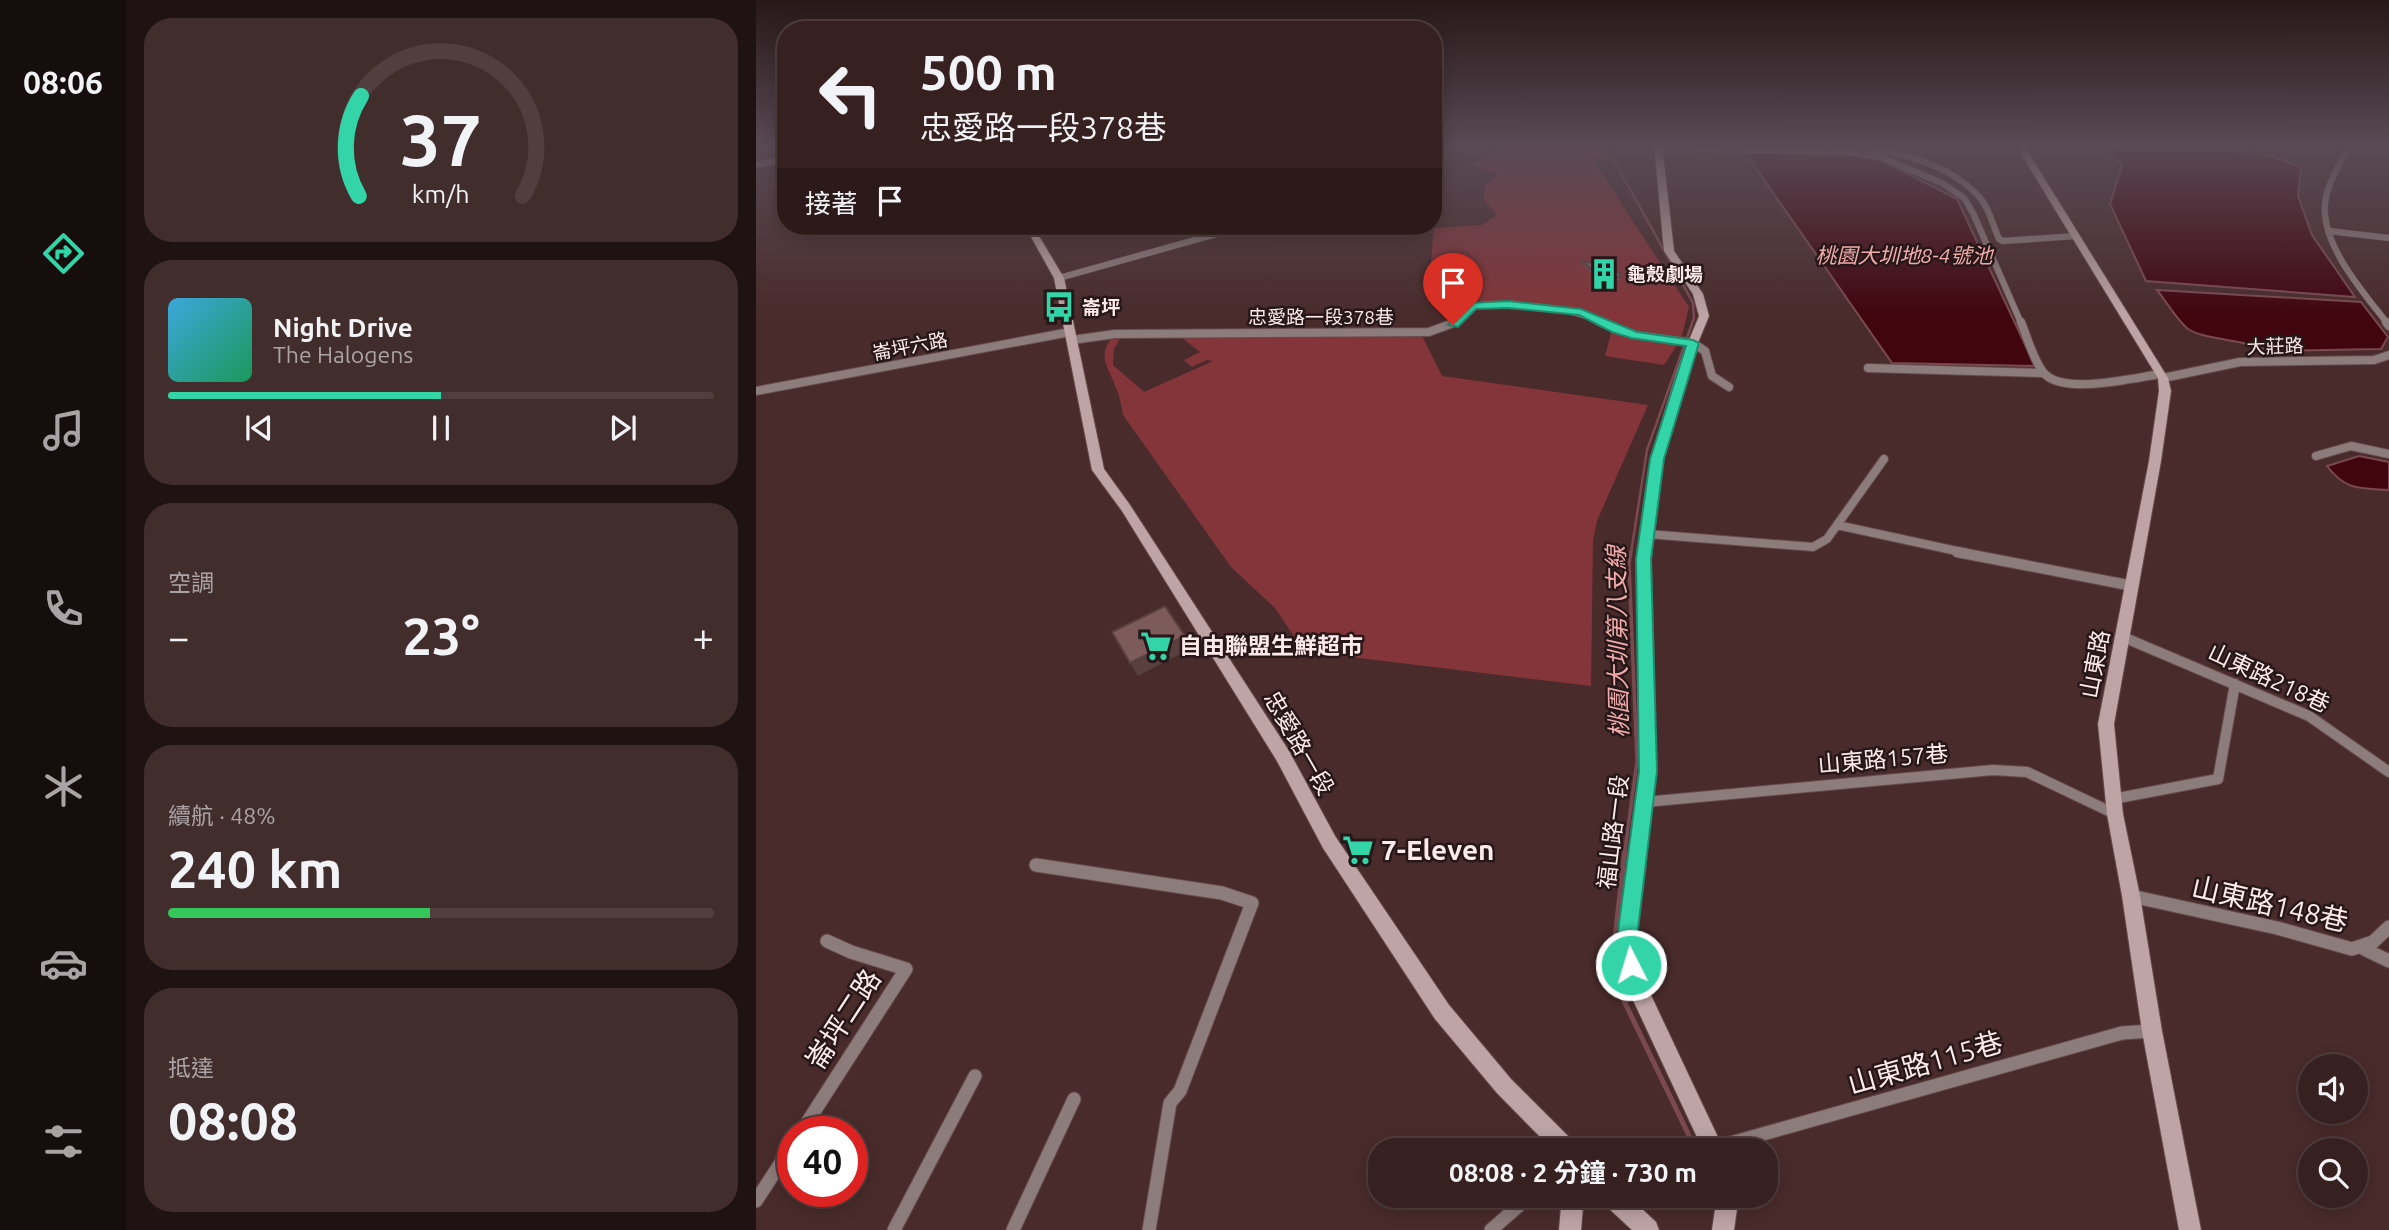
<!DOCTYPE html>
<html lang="zh-TW">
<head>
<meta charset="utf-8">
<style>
  :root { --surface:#372020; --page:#422d2d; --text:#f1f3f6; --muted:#aaa3a5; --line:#513e3e; --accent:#33d4a8 }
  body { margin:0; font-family:Ubuntu,"Noto Sans TC",sans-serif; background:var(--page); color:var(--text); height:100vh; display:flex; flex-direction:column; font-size:26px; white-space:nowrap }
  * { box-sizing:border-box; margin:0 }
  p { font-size:23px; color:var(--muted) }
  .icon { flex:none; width:38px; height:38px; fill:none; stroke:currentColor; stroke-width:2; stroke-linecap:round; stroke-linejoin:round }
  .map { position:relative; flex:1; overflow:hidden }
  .sheet { display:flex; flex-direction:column; gap:18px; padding:18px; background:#1e1212; width:630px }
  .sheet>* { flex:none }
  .guide { position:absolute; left:21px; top:21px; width:665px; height:214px; border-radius:28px; box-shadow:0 4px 18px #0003,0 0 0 2px var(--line); background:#372020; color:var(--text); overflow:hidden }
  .controls { position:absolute; left:1542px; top:1054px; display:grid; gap:14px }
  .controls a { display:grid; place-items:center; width:70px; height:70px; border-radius:50%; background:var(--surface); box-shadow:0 4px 18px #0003,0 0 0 2px var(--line); font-size:35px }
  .speed { position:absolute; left:21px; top:1116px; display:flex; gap:14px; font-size:35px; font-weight:700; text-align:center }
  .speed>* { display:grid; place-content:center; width:91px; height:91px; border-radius:50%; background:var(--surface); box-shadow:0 4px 18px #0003,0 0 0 2px var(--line); line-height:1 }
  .speed .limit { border:10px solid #d22; background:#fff; color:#111 }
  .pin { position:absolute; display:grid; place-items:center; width:60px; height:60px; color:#fff; margin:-72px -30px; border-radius:50% 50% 50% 0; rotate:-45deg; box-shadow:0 0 7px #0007 }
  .pin .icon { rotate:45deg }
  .me { position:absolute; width:77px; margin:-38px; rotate:355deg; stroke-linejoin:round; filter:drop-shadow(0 0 5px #0008) }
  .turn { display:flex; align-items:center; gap:24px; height:147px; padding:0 28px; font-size:32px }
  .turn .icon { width:91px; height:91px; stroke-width:2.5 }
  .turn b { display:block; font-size:49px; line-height:60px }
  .then { display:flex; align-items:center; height:66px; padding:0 28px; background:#0003; gap:14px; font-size:26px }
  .big { font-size:52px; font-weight:700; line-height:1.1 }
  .sheet .card { flex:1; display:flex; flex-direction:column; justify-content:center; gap:10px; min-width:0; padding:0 24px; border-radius:28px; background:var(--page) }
  .sheet .dial { align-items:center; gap:0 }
  .dial svg { height:182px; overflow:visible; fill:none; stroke:var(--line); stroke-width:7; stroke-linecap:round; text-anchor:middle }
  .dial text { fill:var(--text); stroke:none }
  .song { display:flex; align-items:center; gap:21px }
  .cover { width:84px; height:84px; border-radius:10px; background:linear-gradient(135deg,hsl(200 70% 55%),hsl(150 70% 35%)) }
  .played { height:7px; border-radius:4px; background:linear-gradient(90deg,var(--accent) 50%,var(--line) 50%) }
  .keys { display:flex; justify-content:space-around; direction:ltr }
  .heat { display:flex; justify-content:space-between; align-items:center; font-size:38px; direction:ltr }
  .charge { height:10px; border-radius:5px; background:linear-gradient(90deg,#34c759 48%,var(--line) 0) }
  .trip { position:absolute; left:612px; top:1138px; width:410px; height:70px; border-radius:28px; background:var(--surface); box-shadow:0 4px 18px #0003,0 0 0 2px var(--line); font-weight:700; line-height:70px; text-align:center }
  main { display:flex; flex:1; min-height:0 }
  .tab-bar { display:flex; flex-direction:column; width:126px; justify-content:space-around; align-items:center; background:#160d0d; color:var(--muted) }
  .tab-bar .icon { width:49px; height:49px }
  .tab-bar .on { color:var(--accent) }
  .tab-bar b { font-size:32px; color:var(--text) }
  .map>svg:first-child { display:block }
  .green { fill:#833539 }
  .water { fill:#41050e; stroke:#7a4a50; stroke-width:2 }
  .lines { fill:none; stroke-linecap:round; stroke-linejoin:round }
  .stream-far2 { stroke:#7a4a50; stroke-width:2.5 }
  .stream-far1 { stroke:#7a4a50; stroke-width:3.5 }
  .stream { stroke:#7a4a50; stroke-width:5 }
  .street-far3-casing { stroke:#664a4a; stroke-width:7 }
  .street-far2-casing { stroke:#664a4a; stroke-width:10 }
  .street-far1-casing { stroke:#664a4a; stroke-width:12 }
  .street-casing { stroke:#664a4a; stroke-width:15 }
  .secondary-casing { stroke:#664a4a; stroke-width:2 }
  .street-far3 { stroke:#8d7c7c; stroke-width:6 }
  .street-far2 { stroke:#8d7c7c; stroke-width:8 }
  .street-far1 { stroke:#8d7c7c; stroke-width:10 }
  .street { stroke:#8d7c7c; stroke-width:13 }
  .secondary { fill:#bea4a4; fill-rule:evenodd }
  .wall { fill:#6c4e4d }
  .shaded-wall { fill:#58403f }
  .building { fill:#7d5b5a; stroke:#58403f; stroke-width:2 }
  .route { fill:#33d4a8; stroke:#218a6d; stroke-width:2 }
  .labels { text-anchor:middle; stroke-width:5; stroke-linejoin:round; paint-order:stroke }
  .far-poi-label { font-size:19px; font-weight:bold; fill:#ffeaea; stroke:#261818; text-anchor:start }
  .far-street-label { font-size:19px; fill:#ffeaea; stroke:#261818 }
  .far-water-label { font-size:21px; font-style:italic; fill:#f2aaaa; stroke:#261818 }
  .poi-label { font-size:23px; font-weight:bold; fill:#ffeaea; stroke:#261818; text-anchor:start }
  .street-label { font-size:23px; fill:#ffeaea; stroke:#261818 }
  .water-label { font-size:24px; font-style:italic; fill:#f2aaaa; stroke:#261818 }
  .near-poi-label { font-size:28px; font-weight:bold; fill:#ffeaea; stroke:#261818; text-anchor:start }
  .near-street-label { font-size:28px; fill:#ffeaea; stroke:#261818 }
</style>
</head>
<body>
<main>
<nav class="tab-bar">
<b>08:06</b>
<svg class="icon on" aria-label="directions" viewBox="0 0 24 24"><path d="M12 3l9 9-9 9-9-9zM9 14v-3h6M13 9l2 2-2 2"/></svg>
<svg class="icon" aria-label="music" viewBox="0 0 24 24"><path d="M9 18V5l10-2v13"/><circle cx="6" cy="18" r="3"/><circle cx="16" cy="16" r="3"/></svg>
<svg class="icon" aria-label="phone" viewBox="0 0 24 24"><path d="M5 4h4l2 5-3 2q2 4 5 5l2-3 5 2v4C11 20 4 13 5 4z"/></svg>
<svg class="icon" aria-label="climate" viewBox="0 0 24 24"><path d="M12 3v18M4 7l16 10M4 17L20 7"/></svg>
<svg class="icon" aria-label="car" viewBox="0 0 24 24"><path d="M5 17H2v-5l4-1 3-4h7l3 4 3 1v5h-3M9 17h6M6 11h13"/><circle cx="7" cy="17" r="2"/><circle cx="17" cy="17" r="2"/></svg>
<svg class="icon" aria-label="filters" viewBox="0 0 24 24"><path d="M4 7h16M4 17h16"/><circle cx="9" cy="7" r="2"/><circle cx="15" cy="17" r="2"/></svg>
</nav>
<section class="sheet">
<div class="card dial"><svg viewBox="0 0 100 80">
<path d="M14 69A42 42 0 1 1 86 69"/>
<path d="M14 69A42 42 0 0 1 15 25" stroke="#33d4a8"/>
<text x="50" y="56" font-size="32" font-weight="700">37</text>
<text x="50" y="72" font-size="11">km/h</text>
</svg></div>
<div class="card">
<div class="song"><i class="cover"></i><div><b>Night Drive</b><p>The Halogens</p></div></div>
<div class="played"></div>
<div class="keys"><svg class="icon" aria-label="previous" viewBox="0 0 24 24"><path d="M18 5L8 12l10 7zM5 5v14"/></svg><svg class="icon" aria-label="pause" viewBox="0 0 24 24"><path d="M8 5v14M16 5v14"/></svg><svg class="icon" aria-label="next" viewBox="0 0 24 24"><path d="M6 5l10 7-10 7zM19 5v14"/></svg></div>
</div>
<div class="card"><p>空調</p>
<div class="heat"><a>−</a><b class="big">23°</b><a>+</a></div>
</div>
<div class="card"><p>續航 · 48%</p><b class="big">240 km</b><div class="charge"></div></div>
<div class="card"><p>抵達</p><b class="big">08:08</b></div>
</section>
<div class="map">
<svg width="1633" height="1230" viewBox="0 0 1633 1230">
  <rect width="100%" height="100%" fill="#492b2b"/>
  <!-- green -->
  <path class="green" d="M734,144H845L852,158L837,160L933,307L925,339L908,365L849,356L857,326L828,310L722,301L719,274L674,273L678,228L726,225L741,215L728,200L729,185L742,175L715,165L736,153Z
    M666,336L686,376L892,405L841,521L837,540L835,686L578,655L545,647L519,608L475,567L367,415C365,406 364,396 360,388C353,368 340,356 357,337H365L358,349L357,365L388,392L457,361L451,360L436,367L428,360L444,352L425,337Z"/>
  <!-- water -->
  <path class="water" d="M983,144H1009L1117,156L1201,199L1279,366L1136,363Z
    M1464,149L1512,155L1545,167L1542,196L1556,235L1599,297L1390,281L1354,204L1366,166L1352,150Z
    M1401,290L1605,302L1632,337L1625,349L1511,351C1500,341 1448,340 1432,329C1421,320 1410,301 1401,290Z
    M1603,456L1633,462V490C1604,488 1590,491 1571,466Z"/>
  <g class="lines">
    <!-- stream-far2 -->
    <path class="stream-far2" d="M849,144L937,303L938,318L891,450L875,553"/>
    <!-- stream-far1 -->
    <path class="stream-far1" d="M869,850L881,761L873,563L875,552"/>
    <!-- stream -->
    <path class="stream" d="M869,848L855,974L940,1150
      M954,1195L955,1202"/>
    <defs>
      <path id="street-far3" d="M1057,144C1112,146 1187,154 1225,199C1234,210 1237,226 1243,239L1247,241L1320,236
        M1332,144H1359
        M1594,144C1585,163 1571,183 1569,204C1565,245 1608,293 1631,323
        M1620,144L1633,147
        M935,149L1093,152L1124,157L1186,183L1208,198L1217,213L1265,323
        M0,165L30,158
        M1573,231L1633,238
        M303,278L489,226
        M699,323L717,305C761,305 809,304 849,323"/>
      <path id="street-far2" d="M845,322L879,335L937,343L949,351L956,376L973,387
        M1265,322C1271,337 1277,359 1287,372C1305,396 1378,378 1404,374
        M1630,322L1633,326
        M316,340L359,334L673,332L700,322
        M1112,368L1287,373
        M1407,378L1484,362L1618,360L1633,355
        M0,391L314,332
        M1560,456L1595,446L1633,454
        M1081,525L1210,553
        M891,534L1057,547L1071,539L1128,459"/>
      <path id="street-far1" d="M1201,552L1377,586
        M1367,637L1553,716L1633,772
        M1357,799L1462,779L1479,684
        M889,802L1237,770L1271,772L1359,814"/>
      <path id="street" d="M280,865L466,893L496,903L424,1091L414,1103L393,1230
        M1375,896L1521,928L1596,949L1617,942L1633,927
        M1608,949L1633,961
        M45,1132L150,969L95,952L71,941
        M957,1148L1366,1033L1396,1031
        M0,1201L37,1144
        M138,1230L219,1076
        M257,1230L318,1099
        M735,1230L775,1195"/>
      <path id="secondary" d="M898,144H906L918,251L947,294L953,316L932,367L907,459L895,559L900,771L879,946L893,991L968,1150H947L877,1000L861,946L884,771L881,559L895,459L922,367L943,316L937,294L908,251Z
        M1259,144H1267L1412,378L1415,391L1405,461L1358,724L1367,814L1384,896L1406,1031L1445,1230H1423L1386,1031L1366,896L1351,814L1342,724L1393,461L1403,391L1402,378Z
        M269,226H277L308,278L348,469L374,505L533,751L579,836L693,1005L755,1079L819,1143L822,1150H797L741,1093L679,1019L567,848L521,761L366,511L336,470L298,278Z
        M806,1195H828L825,1230H803Z
        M844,1195H871L900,1222L903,1230H876L847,1203Z
        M961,1195H983L978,1230H956Z"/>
    </defs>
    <!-- street-far3 casing -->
    <use href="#street-far3" class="street-far3-casing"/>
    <!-- street-far2 casing -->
    <use href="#street-far2" class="street-far2-casing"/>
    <!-- street-far1 casing -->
    <use href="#street-far1" class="street-far1-casing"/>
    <!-- street casing -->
    <use href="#street" class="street-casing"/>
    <!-- secondary casing -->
    <use href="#secondary" class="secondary-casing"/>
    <!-- street-far3 -->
    <use href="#street-far3" class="street-far3"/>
    <!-- street-far2 -->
    <use href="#street-far2" class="street-far2"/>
    <!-- street-far1 -->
    <use href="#street-far1" class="street-far1"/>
    <!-- street -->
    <use href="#street" class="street"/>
    <!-- secondary -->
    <use href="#secondary" class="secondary"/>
  </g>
  <!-- wall -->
  <path class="wall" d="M826,261L864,273V280H844L826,264Z"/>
  <!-- shaded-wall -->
  <path class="shaded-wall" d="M429,636L436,648L382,676L374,663Z"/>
  <!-- building -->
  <path class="building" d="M826,261L848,265L864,273V277H844Z
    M409,606L429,636L374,663L356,632Z"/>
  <!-- sky -->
  <linearGradient id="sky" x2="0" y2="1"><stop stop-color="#281818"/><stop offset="0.46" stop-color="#594a55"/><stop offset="1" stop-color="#594a55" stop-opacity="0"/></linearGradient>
  <rect width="1633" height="316" fill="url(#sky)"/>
  <!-- route -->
  <path class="route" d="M752,301L825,309L881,332L937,340L943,343L908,459L895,559L901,771L880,946L885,965L882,973L875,976L867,973L860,946L883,771L880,559L894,459L930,346L875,338L856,332L823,315L752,308L720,309L702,327L692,325L713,303Z"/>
  <!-- icons -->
  <defs>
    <symbol id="building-bare" viewBox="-9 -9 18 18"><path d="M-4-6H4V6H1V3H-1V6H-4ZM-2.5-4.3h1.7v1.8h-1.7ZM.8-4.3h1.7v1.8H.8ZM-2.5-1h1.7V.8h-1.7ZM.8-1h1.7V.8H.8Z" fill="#33d4a8" stroke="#261818" stroke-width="2.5" paint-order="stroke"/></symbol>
    <symbol id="bus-bare" viewBox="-9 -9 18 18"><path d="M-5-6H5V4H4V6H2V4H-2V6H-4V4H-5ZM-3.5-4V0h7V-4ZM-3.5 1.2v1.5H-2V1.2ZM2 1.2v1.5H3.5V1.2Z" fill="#33d4a8" stroke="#261818" stroke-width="2.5" paint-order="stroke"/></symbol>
    <symbol id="supermarket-bare" viewBox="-9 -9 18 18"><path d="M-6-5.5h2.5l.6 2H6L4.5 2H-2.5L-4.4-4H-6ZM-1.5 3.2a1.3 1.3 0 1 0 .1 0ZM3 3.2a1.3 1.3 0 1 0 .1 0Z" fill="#33d4a8" stroke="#261818" stroke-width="2.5" paint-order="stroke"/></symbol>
  </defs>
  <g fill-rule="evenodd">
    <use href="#building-bare" x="826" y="252" width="44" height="44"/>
    <use href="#bus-bare" x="281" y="285" width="44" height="44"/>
    <use href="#supermarket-bare" x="378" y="624" width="44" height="44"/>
    <use href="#supermarket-bare" x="580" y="828" width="44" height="44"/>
  </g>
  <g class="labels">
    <!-- far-poi labels -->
    <g class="far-poi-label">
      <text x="871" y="281">龜殼劇場</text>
      <text x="326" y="314">崙坪</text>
    </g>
    <!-- far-street labels -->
    <g class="far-street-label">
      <text x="565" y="324">忠愛路一段378巷</text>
      <text transform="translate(154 346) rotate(-11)" y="7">崙坪六路</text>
      <text transform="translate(1519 346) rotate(-2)" y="7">大莊路</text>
    </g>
    <!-- far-water labels -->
    <g class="far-water-label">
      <text x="1148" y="263">桃園大圳地8-4號池</text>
    </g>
    <!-- poi labels -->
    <g class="poi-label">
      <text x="423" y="654">自由聯盟生鮮超市</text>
    </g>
    <!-- street labels -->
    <g class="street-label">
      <text transform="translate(1339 664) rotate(-79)" y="8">山東路</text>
      <text transform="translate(1513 678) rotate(25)" y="8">山東路218巷</text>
      <text transform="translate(543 743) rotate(60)" y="8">忠愛路一段</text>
      <text transform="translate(1127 759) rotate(-5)" y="8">山東路157巷</text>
      <text transform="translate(857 832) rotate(-83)" y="8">福山路一段</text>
    </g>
    <!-- water labels -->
    <g class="water-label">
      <text transform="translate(862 642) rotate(-91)" y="8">桃園大圳第八支線</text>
    </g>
    <!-- near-poi labels -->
    <g class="near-poi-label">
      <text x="625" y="860">7-Eleven</text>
    </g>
    <!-- near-street labels -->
    <g class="near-street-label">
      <text transform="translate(1514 904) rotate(13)" y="10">山東路148巷</text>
      <text transform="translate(87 1019) rotate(-57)" y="10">崙坪二路</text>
      <text transform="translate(1169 1063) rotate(-16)" y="10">山東路115巷</text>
    </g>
  </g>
</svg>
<div class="controls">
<a><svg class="icon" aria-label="sound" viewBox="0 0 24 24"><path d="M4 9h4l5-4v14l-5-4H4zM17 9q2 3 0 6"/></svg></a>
<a><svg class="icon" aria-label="search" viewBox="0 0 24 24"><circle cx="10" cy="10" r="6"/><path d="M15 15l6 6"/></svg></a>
</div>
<div class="speed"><div class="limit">40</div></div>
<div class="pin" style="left:697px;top:325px;background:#d93025"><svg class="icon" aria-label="arrive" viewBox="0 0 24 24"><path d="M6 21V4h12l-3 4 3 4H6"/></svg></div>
<svg class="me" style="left:875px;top:965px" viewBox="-20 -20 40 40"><circle r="17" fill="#33d4a8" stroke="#fff" stroke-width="3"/><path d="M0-11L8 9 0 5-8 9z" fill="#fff"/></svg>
<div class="trip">08:08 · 2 分鐘 · 730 m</div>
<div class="guide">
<div class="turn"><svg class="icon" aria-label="left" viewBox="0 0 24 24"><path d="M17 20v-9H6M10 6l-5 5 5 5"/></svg><div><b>500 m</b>忠愛路一段378巷</div></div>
<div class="then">接著<svg class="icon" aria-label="arrive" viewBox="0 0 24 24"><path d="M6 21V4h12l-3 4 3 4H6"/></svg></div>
</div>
</div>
</main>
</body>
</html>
